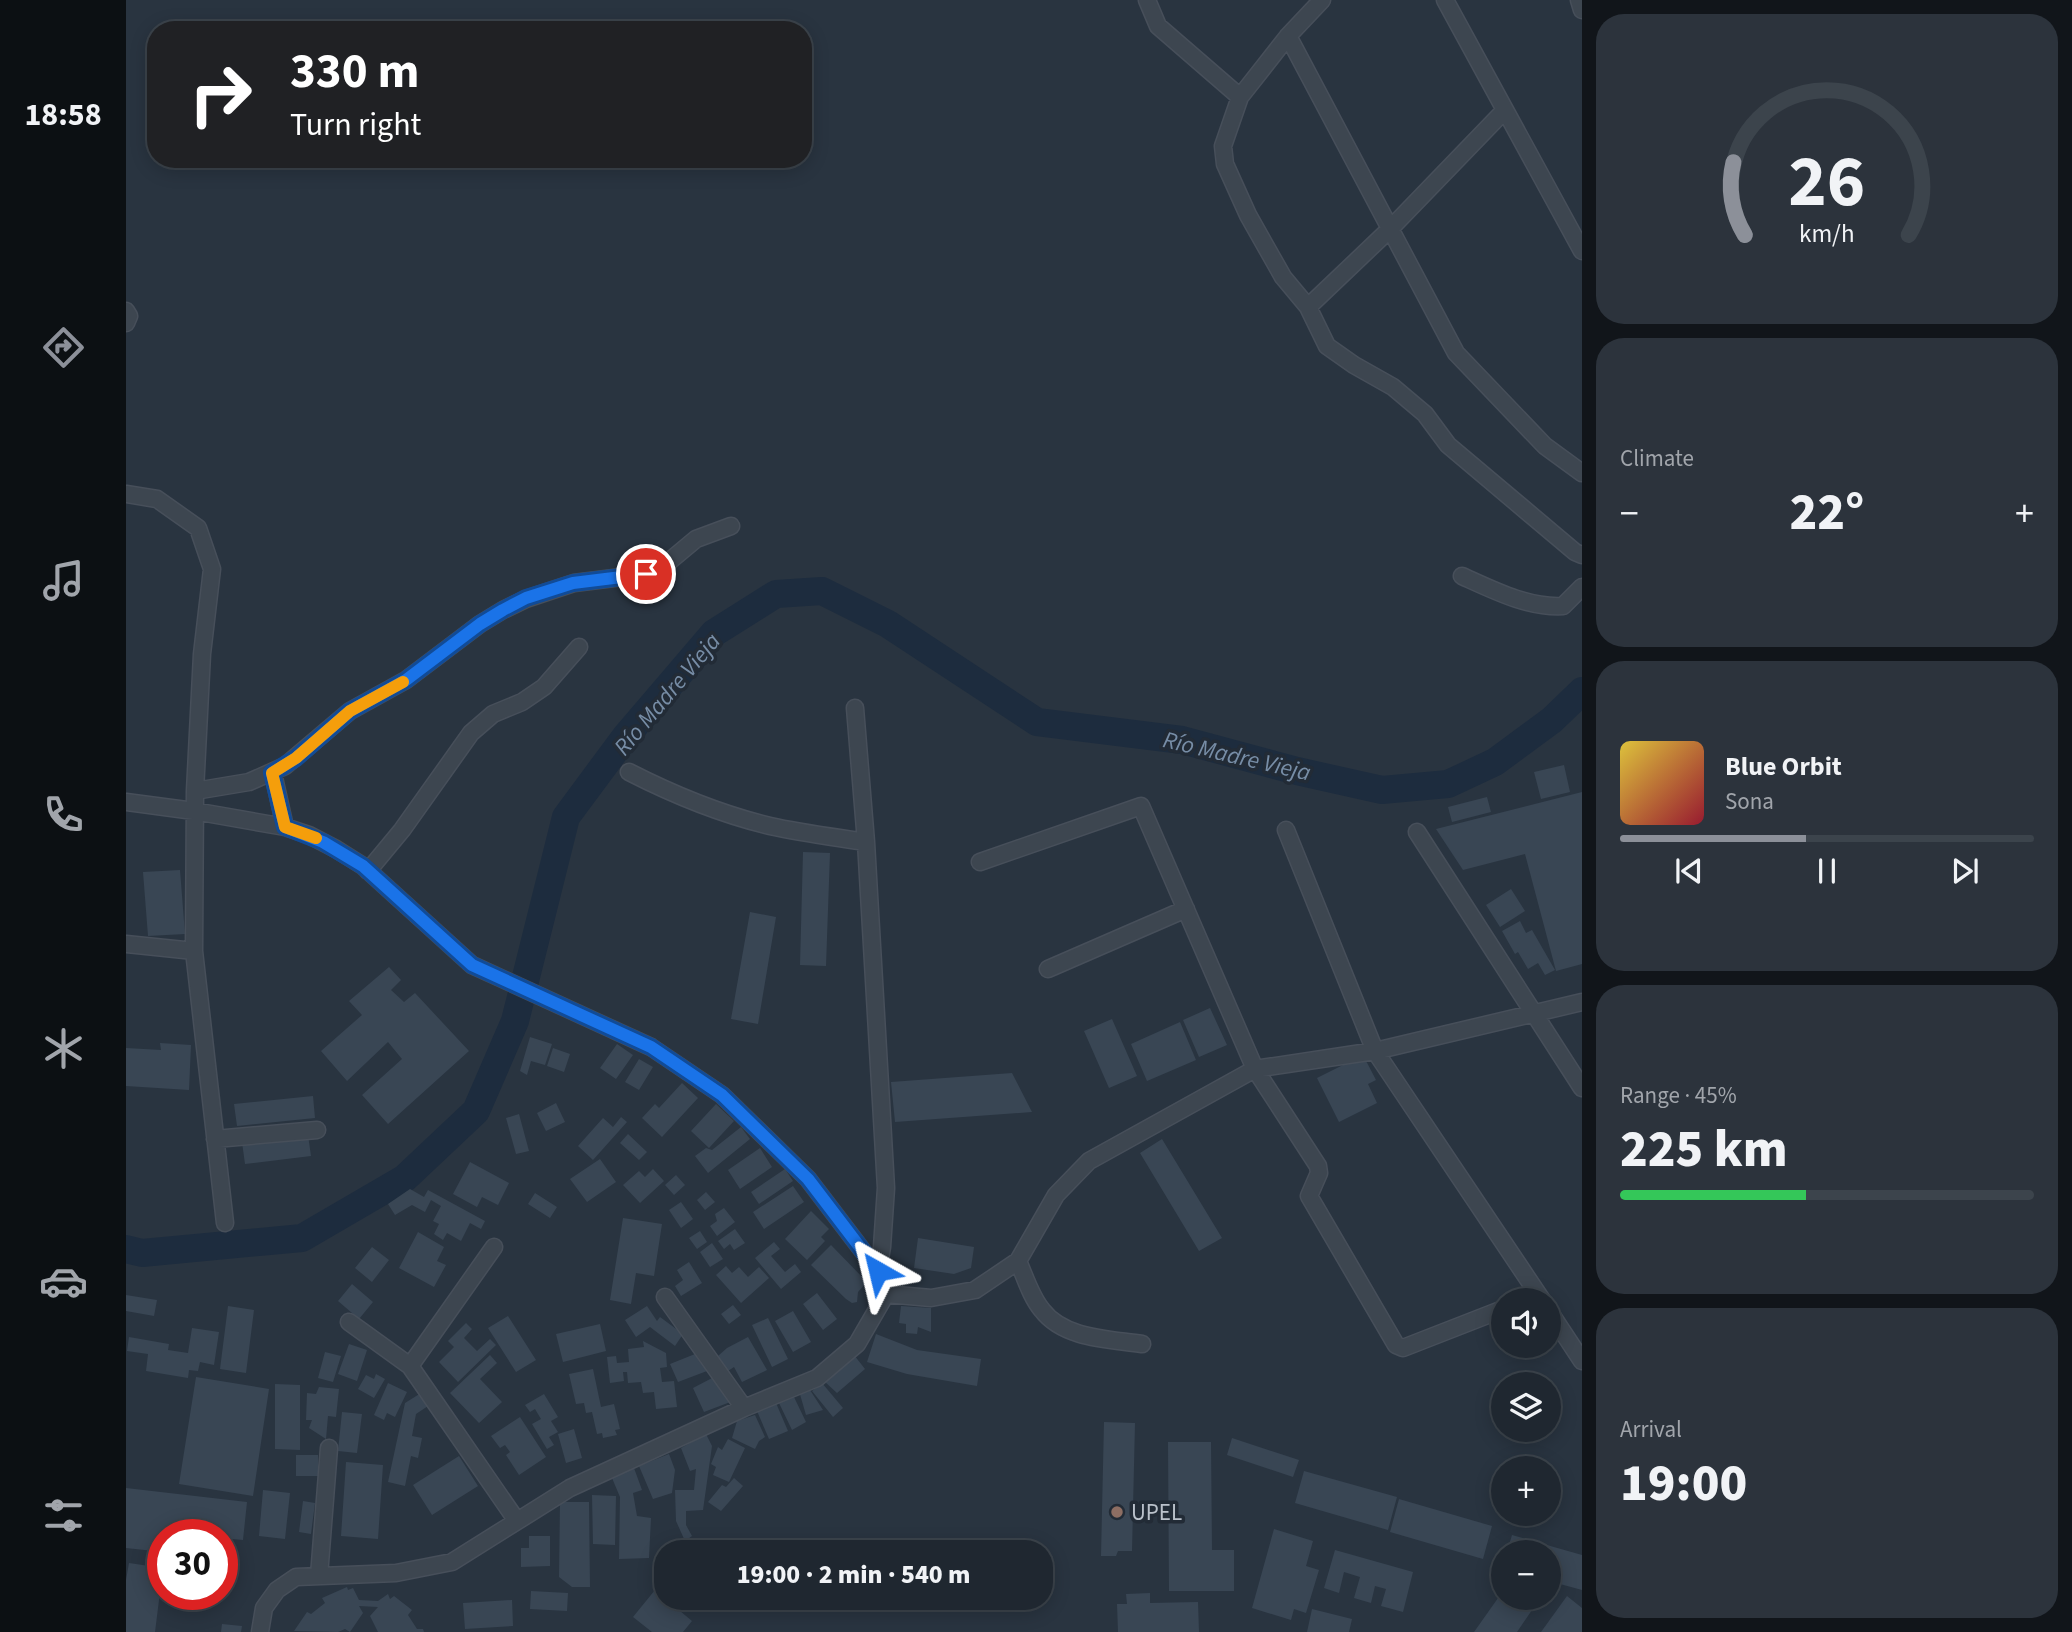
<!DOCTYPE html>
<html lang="en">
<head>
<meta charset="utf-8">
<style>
  :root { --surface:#1f2730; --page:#2c333c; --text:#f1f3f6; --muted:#a1a5ab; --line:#3c444c; --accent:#8c9099 }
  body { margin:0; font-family:"Source Sans 3",sans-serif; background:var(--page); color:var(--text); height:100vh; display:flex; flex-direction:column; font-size:26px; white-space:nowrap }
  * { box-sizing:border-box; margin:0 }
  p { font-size:23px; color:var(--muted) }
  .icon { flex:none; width:38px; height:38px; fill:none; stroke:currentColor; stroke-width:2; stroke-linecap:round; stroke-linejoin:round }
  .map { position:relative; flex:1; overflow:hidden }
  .panel { display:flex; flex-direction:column; gap:14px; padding:14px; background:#11151a; width:490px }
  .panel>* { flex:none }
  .hud { position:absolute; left:21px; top:21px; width:665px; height:147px; border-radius:28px; box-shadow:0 4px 18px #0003,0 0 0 2px var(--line); background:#202124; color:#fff; overflow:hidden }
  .buttons { position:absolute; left:1365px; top:1288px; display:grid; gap:14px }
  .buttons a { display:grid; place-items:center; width:70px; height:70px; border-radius:50%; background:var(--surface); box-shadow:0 4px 18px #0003,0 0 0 2px var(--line); font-size:35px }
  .speed { position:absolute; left:21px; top:1519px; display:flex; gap:14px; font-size:35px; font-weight:700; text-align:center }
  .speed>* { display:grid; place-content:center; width:91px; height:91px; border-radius:50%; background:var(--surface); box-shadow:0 4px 18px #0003,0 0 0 2px var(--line); line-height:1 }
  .speed .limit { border:10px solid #d22; background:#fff; color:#111 }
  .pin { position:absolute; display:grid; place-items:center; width:60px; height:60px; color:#fff; margin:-30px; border:4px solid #fff; border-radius:50%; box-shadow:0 2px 7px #0007 }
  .me { position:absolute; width:77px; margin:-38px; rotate:323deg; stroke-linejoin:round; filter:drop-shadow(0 0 5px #0008) }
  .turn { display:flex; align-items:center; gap:24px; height:147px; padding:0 28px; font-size:32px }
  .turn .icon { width:91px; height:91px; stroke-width:2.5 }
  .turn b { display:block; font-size:49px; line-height:60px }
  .big { font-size:52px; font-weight:800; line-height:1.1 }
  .panel .card { flex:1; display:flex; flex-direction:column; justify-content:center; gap:10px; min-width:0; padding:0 24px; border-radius:28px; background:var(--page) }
  .panel .dial { align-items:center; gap:0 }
  .dial svg { height:182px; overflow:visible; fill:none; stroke:var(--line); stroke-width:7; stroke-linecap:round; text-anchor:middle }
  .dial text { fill:var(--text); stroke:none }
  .song { display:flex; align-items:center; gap:21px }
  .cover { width:84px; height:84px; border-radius:10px; background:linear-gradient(135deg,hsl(50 70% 55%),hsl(350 70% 35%)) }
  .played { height:7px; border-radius:4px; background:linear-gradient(90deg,var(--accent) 45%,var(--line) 45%) }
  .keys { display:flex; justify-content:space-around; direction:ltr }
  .heat { display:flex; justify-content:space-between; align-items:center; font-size:38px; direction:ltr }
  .charge { height:10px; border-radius:5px; background:linear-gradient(90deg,#34c759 45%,var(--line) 0) }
  .trip { position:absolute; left:528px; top:1540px; width:399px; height:70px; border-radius:28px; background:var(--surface); box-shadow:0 4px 18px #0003,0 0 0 2px var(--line); font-weight:800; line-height:70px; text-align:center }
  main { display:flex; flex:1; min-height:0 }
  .menu { display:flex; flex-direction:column; width:126px; justify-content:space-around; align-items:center; background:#0c1013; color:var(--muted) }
  .menu .icon { width:49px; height:49px }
  .menu .selected { color:var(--accent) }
  .menu b { font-size:32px; color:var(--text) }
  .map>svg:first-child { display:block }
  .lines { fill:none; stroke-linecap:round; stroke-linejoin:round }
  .river { stroke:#1d2c3e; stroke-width:28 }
  .building { fill:#394654 }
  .street-casing { stroke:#474f5a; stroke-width:19 }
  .street { stroke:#3d4650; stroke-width:16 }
  .route-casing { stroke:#114b97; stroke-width:18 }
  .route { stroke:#1a73e8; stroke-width:12 }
  .slow { stroke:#f59e0b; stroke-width:12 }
  .education-dot { fill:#8d6e63; stroke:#222b36; stroke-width:2.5 }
  .labels { text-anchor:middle; stroke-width:7; stroke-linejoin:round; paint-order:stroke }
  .poi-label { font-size:23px; fill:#bac1ca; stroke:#222b36; text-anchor:start }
  .water-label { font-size:24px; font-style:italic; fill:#778da6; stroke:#222b36 }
</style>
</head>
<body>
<main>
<nav class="menu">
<b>18:58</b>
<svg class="icon selected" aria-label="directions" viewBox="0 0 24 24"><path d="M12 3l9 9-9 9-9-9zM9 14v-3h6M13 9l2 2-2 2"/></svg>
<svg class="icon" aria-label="music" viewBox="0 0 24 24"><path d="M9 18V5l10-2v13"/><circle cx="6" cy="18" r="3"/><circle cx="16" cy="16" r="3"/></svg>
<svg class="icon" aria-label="phone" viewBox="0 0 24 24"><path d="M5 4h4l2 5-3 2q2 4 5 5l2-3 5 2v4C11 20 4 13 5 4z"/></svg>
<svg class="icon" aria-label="climate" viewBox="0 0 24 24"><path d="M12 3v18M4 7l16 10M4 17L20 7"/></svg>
<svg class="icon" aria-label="car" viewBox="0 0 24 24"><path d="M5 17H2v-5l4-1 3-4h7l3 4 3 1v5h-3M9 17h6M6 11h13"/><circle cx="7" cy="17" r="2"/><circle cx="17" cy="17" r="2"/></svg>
<svg class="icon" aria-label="filters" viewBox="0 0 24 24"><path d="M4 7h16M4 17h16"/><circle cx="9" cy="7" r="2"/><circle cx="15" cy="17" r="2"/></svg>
</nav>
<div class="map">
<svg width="1456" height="1632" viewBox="0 0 1456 1632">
  <rect width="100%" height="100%" fill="#293440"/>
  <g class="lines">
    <!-- river -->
    <path class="river" d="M0,1249L16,1253L176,1238L279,1178L350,1111L389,1021L440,817L500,736L588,633L650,594L696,591L762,624L911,722L1056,740L1171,771L1256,790L1322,784L1369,762L1426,720L1456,691"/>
  </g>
  <!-- building -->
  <path class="building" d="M1438,765L1444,792L1415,799L1408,772Z
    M1456,792V964L1430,971L1399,854L1337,870L1310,829Z
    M1361,797L1365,812L1326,822L1322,807Z
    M677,852L704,853L700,966L674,965Z
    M54,870L59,934L22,936L17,872Z
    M1385,889L1399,911L1374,927L1360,905Z
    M624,912L650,917L632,1024L605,1019Z
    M1394,921L1400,933L1406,930L1429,970L1419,975L1412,963L1402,969L1392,952L1389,954L1376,931Z
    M263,967L275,980L265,990L278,1002L289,993L343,1051L262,1124L236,1095L276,1059L262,1042L221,1081L195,1051L236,1015L223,1001Z
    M1084,1008L1101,1045L1073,1057L1057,1020Z
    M986,1019L1011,1076L983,1088L958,1031Z
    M1054,1022L1070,1060L1021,1081L1005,1044Z
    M404,1037L426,1044L419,1065L405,1061L401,1075L394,1071Z
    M34,1043L65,1045L63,1090L0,1086V1048L35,1050Z
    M491,1044L507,1055L490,1079L474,1068Z
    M427,1048L444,1054L438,1072L421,1066Z
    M1237,1055L1250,1080L1242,1084L1251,1103L1213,1122L1191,1078Z
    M513,1059L527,1067L513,1090L499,1082Z
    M886,1073L906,1112L769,1122L765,1082Z
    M556,1083L572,1098L536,1137L516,1118L529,1104L533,1108Z
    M187,1096L189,1118L111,1126L108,1104Z
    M430,1103L439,1122L420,1131L411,1113Z
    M590,1104L608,1121L583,1148L565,1131Z
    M393,1114L403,1151L390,1154L380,1118Z
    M495,1117L501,1122L467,1160L452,1146L477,1118L487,1127Z
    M615,1127L624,1139L582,1173L569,1156L580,1148L586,1150Z
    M502,1134L521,1152L513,1160L494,1143Z
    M182,1135L185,1156L119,1164L116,1142Z
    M1036,1139L1096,1238L1073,1251L1014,1153Z
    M634,1148L646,1167L614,1189L602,1170Z
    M474,1159L490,1182L461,1202L444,1179Z
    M344,1162L383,1183L372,1205L356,1197L351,1207L327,1194Z
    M527,1169L538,1181L514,1203L497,1185L513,1171L519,1177Z
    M659,1169L667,1181L633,1204L625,1192Z
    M550,1175L559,1185L548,1195L539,1185Z
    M667,1186L678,1202L638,1229L627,1212Z
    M284,1189L298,1197L302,1190L359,1221L355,1229L344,1223L335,1241L321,1233L317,1240L308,1234L313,1224L307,1221L315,1206L305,1200L299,1212L286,1205L269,1215L262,1204Z
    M580,1192L589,1202L579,1210L571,1200Z
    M409,1193L431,1207L424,1218L402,1204Z
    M555,1202L567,1219L555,1228L543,1210Z
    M598,1208L609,1222L591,1236L584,1226L591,1221L589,1214Z
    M685,1211L703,1229L695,1237L699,1241L681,1260L659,1239Z
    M497,1218L536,1224L528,1276L510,1273L505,1304L484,1300Z
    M609,1229L619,1243L608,1250L604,1244L598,1249L592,1241Z
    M574,1231L581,1242L571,1249L563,1238Z
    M292,1232L318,1247L311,1261L320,1265L308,1287L273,1268Z
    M792,1238L848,1247L845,1268L828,1274L788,1268Z
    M648,1242L654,1249L645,1256L659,1272L669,1264L675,1272L655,1289L629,1258Z
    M586,1243L597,1259L584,1267L574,1252Z
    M705,1245L741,1282L732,1292L731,1302L726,1303L720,1299L685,1265Z
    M246,1247L263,1260L246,1282L229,1268Z
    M563,1262L576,1283L555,1296L549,1286L557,1280L551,1270Z
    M600,1266L606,1273L613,1267L622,1277L633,1267L643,1278L615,1303L590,1275Z
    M226,1284L247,1302L233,1319L212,1301Z
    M691,1293L711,1319L697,1330L677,1304Z
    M0,1295L31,1300L28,1316L0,1311Z
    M607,1305L615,1315L603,1324L595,1314Z
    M102,1306L128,1310L120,1373L94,1369Z
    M521,1306L531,1321L534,1317L557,1334L549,1346L524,1327L510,1337L499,1320Z
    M775,1306L805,1308V1332L792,1327L791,1334L780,1333V1324L773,1323Z
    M667,1311L685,1342L667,1352L649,1321Z
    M382,1316L410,1360L390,1372L362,1328Z
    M642,1318L662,1359L646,1367L626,1325Z
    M340,1323L346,1329L338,1338L351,1351L364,1339L370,1345L332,1382L313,1362L328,1347L322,1341Z
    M474,1324L480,1351L437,1362L430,1334Z
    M66,1328L93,1332L88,1365L74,1362L72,1371L63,1370L62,1378L20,1371L22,1354L1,1351L3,1337L43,1344L42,1350L62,1353Z
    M750,1334L791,1350L855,1359L851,1386L781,1374L741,1362Z
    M622,1337L641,1370L616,1382L608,1367L602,1371L592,1356L601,1348Z
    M517,1341L540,1353L541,1367L534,1368L536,1382L548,1381L551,1407L530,1409L528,1392L517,1393L515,1382L502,1383L501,1372H497L498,1381L484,1383L481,1357L490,1356L491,1363L503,1362L502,1349L518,1347Z
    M223,1344L241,1350L231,1381L212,1374Z
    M199,1352L215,1356L207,1382L192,1378Z
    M574,1352L581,1371L552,1382L544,1364Z
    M364,1355L371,1363L354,1379L376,1402L353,1423L324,1393Z
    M728,1355L739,1369L711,1393L698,1381Z
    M467,1369L475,1407L488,1404L494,1429L489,1430L491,1435L477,1438L476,1433L471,1434L466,1412L460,1413L458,1403L450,1404L443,1374Z
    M250,1374L259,1379L248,1398L232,1389L240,1375L248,1379Z
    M70,1377L143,1389L127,1496L53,1484Z
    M588,1377L607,1401L578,1412L567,1388Z
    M262,1383L281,1392L269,1417L261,1413L258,1420L248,1415Z
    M696,1383L717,1408L707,1417L686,1391Z
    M149,1384L174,1385V1450L149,1449Z
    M193,1387L213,1389L210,1417L202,1416L200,1439L183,1428L186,1420H180L181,1393L190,1394Z
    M682,1387L697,1410L680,1415L673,1391Z
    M295,1393L302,1406L290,1414L286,1436L296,1438L292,1458L285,1456L279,1486L262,1482L279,1403Z
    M418,1394L432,1417L425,1421L432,1432L423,1437L428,1445L421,1449L406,1424L415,1419L409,1409L404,1412L399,1405Z
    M668,1397L680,1422L666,1430L653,1403Z
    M650,1403L662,1431L643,1439L631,1411Z
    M216,1412L236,1414L231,1453L212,1451Z
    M629,1415L639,1437L633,1441L629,1449L606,1438L611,1421Z
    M394,1417L420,1457L393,1475L380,1455L384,1452L379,1445L374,1448L365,1436Z
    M978,1422L1009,1423L1006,1551H992L990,1556H975Z
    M448,1429L456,1458L440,1463L432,1434Z
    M580,1434L586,1446L577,1510L560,1511V1525L566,1536L559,1541L550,1521L549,1490H568L570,1469L564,1471L555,1448Z
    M1106,1438L1173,1460L1167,1477L1101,1455Z
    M602,1439L619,1448L603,1482L587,1475L590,1467L585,1464L592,1447L596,1450Z
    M1042,1442H1085L1086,1550H1108V1591H1043Z
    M543,1454L549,1470L546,1493L527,1499L513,1466Z
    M170,1455H192V1476H170Z
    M333,1456L352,1486L306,1515L287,1485Z
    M220,1462L257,1465L252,1539L215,1536Z
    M508,1468L516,1490L507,1493L511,1516L525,1518L523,1558L493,1559L494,1497L486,1478Z
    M1178,1471L1271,1497L1262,1530L1169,1503Z
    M608,1478L617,1486L595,1511L582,1502L596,1485L600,1487Z
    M0,1488L121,1502L117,1540L96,1538V1535H37V1552L0,1548Z
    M137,1490L164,1493L159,1539L133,1536Z
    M466,1495L490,1496L489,1545L467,1544Z
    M1273,1499L1366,1526L1357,1559L1264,1532Z
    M177,1501L189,1503L185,1534L173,1532Z
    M434,1502H463L464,1587H446L433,1577Z
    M1148,1529L1187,1541L1180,1566L1193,1570L1180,1613L1168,1609L1165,1620L1126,1608Z
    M1386,1535L1456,1555V1590L1423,1581V1552H1381Z
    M403,1536H424V1566L395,1567V1548H403Z
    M1209,1550L1287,1572L1277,1612L1255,1606L1260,1589L1249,1586L1245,1603L1228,1598L1234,1577L1218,1572L1213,1593L1198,1588Z
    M3,1563L37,1568L29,1632H0V1580Z
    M221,1587L222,1590L227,1588L233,1600L252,1601L262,1594L264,1599L268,1596L286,1610L282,1615L291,1629H297L298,1632H252L244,1616L252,1607L233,1606L237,1613L224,1632L219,1629L212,1632L168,1631L181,1612L185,1614L199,1603L196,1598Z
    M529,1590L566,1621L557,1632H526L507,1617Z
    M405,1591L442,1593L441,1611L404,1609Z
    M1377,1591V1598H1388L1406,1610L1391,1632H1348Z
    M1024,1593V1603L1072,1602L1073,1632H992L991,1604H1001L1000,1594Z
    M1441,1596L1456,1608V1632H1415Z
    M386,1600L387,1626L339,1629L337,1603Z
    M1186,1609L1226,1619L1223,1632H1181Z
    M96,1624L116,1626L115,1632H95Z"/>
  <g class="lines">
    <defs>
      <path id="street" d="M1021,0L1032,26L1114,97
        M1196,0L1162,36L1114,97L1097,146L1099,164L1122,215L1157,277L1182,307L1201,346L1228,365L1267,387L1299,414L1322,445L1449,552L1456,555
        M1319,0L1456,251
        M1453,0L1456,10
        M1162,36L1330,353L1419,446L1456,473
        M1182,307L1264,229L1378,111
        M0,311L3,316L0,323
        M0,494L31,499L72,528L86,569L76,654L69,791L68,951L99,1223
        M1336,576C1367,590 1402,608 1437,606L1456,587
        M729,708L740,842L760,1188L756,1247L752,1271
        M503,772C548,795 594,814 644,826C675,833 708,837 740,842
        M147,773L159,827
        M69,791L123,782L159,766L224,711L280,680L354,624L377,610L400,599L448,583L520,574L540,564L570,539L605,526
        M0,802L68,811L159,827L183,835L210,849L237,866L346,965L525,1047L596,1095L682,1179L752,1271L760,1294L731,1344L691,1378L618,1408L444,1488L326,1562L270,1573L170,1577L151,1590L138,1608L134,1632
        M1160,830L1249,1051L1416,1300
        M1291,832L1456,1088
        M854,862L1015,806L1129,1069L1192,1166L1193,1173L1183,1196L1270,1345L1277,1348L1377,1309
        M242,871L276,830L345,733L367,714L396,702L418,687L453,647
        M0,944L68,951
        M922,969L1060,909
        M89,1139L191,1130
        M892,1261C899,1277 905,1297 916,1310C938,1339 983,1339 1016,1344
        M760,1294L805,1298L849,1290L892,1261L930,1195L963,1161L1129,1069L1249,1051L1456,1002
        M539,1297L618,1408
        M1423,1311L1456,1361
        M223,1322L284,1366L391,1521
        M284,1366L368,1247
        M193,1576L203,1448"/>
    </defs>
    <!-- street casing -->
    <use href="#street" class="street-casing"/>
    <!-- street -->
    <use href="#street" class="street"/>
  </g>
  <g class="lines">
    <defs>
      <path id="route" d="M520,574L447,583L400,598L377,610L354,624L280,680L224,711L170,758L146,773L159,827L197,842L237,866L346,965L525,1047L596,1095L682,1179L752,1271"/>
    </defs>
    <!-- route casing -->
    <use href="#route" class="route-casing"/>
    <!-- route -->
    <use href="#route" class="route"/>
    <!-- slow -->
    <path class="slow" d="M190,838L159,827L146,773L170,758L224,711L277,682"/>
  </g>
  <!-- markers -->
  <circle class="education-dot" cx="991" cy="1512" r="7"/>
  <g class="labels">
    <!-- poi labels -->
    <g class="poi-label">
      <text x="1005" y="1520">UPEL</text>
    </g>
    <!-- water labels -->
    <g class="water-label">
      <text transform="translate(541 694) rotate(-50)" y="8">Río Madre Vieja</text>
      <text transform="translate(1111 756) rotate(13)" y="8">Río Madre Vieja</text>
    </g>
  </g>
</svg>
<div class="buttons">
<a><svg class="icon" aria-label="sound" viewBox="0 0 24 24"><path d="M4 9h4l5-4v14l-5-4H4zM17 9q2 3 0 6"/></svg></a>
<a><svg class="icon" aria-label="layers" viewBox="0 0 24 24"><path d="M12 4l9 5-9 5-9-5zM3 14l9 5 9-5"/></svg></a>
<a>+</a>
<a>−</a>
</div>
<div class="speed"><div class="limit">30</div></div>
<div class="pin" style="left:520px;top:574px;background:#d93025"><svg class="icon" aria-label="arrive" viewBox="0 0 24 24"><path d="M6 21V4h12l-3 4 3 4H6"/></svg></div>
<svg class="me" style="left:752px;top:1271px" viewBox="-20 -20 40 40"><path d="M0-17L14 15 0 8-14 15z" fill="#1a73e8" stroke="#fff" stroke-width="4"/></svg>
<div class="trip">19:00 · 2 min · 540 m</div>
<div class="hud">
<div class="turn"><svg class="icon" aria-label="right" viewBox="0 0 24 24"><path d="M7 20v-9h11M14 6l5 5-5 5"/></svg><div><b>330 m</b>Turn right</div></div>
</div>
</div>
<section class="panel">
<div class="card dial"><svg viewBox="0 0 100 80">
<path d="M14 69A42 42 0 1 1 86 69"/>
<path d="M14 69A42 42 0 0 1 9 37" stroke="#8c9099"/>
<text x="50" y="56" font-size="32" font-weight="700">26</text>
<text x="50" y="72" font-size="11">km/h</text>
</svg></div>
<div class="card"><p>Climate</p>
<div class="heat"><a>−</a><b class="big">22°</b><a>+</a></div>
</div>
<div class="card">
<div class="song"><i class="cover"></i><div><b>Blue Orbit</b><p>Sona</p></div></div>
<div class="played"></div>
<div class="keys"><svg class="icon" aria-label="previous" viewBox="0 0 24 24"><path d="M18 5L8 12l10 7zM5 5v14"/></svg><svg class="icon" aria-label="pause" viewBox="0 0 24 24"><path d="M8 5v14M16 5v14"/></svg><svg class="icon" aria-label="next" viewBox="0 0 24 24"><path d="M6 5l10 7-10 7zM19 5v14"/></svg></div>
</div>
<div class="card"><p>Range · 45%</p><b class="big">225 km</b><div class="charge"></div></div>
<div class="card"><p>Arrival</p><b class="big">19:00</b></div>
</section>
</main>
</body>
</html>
